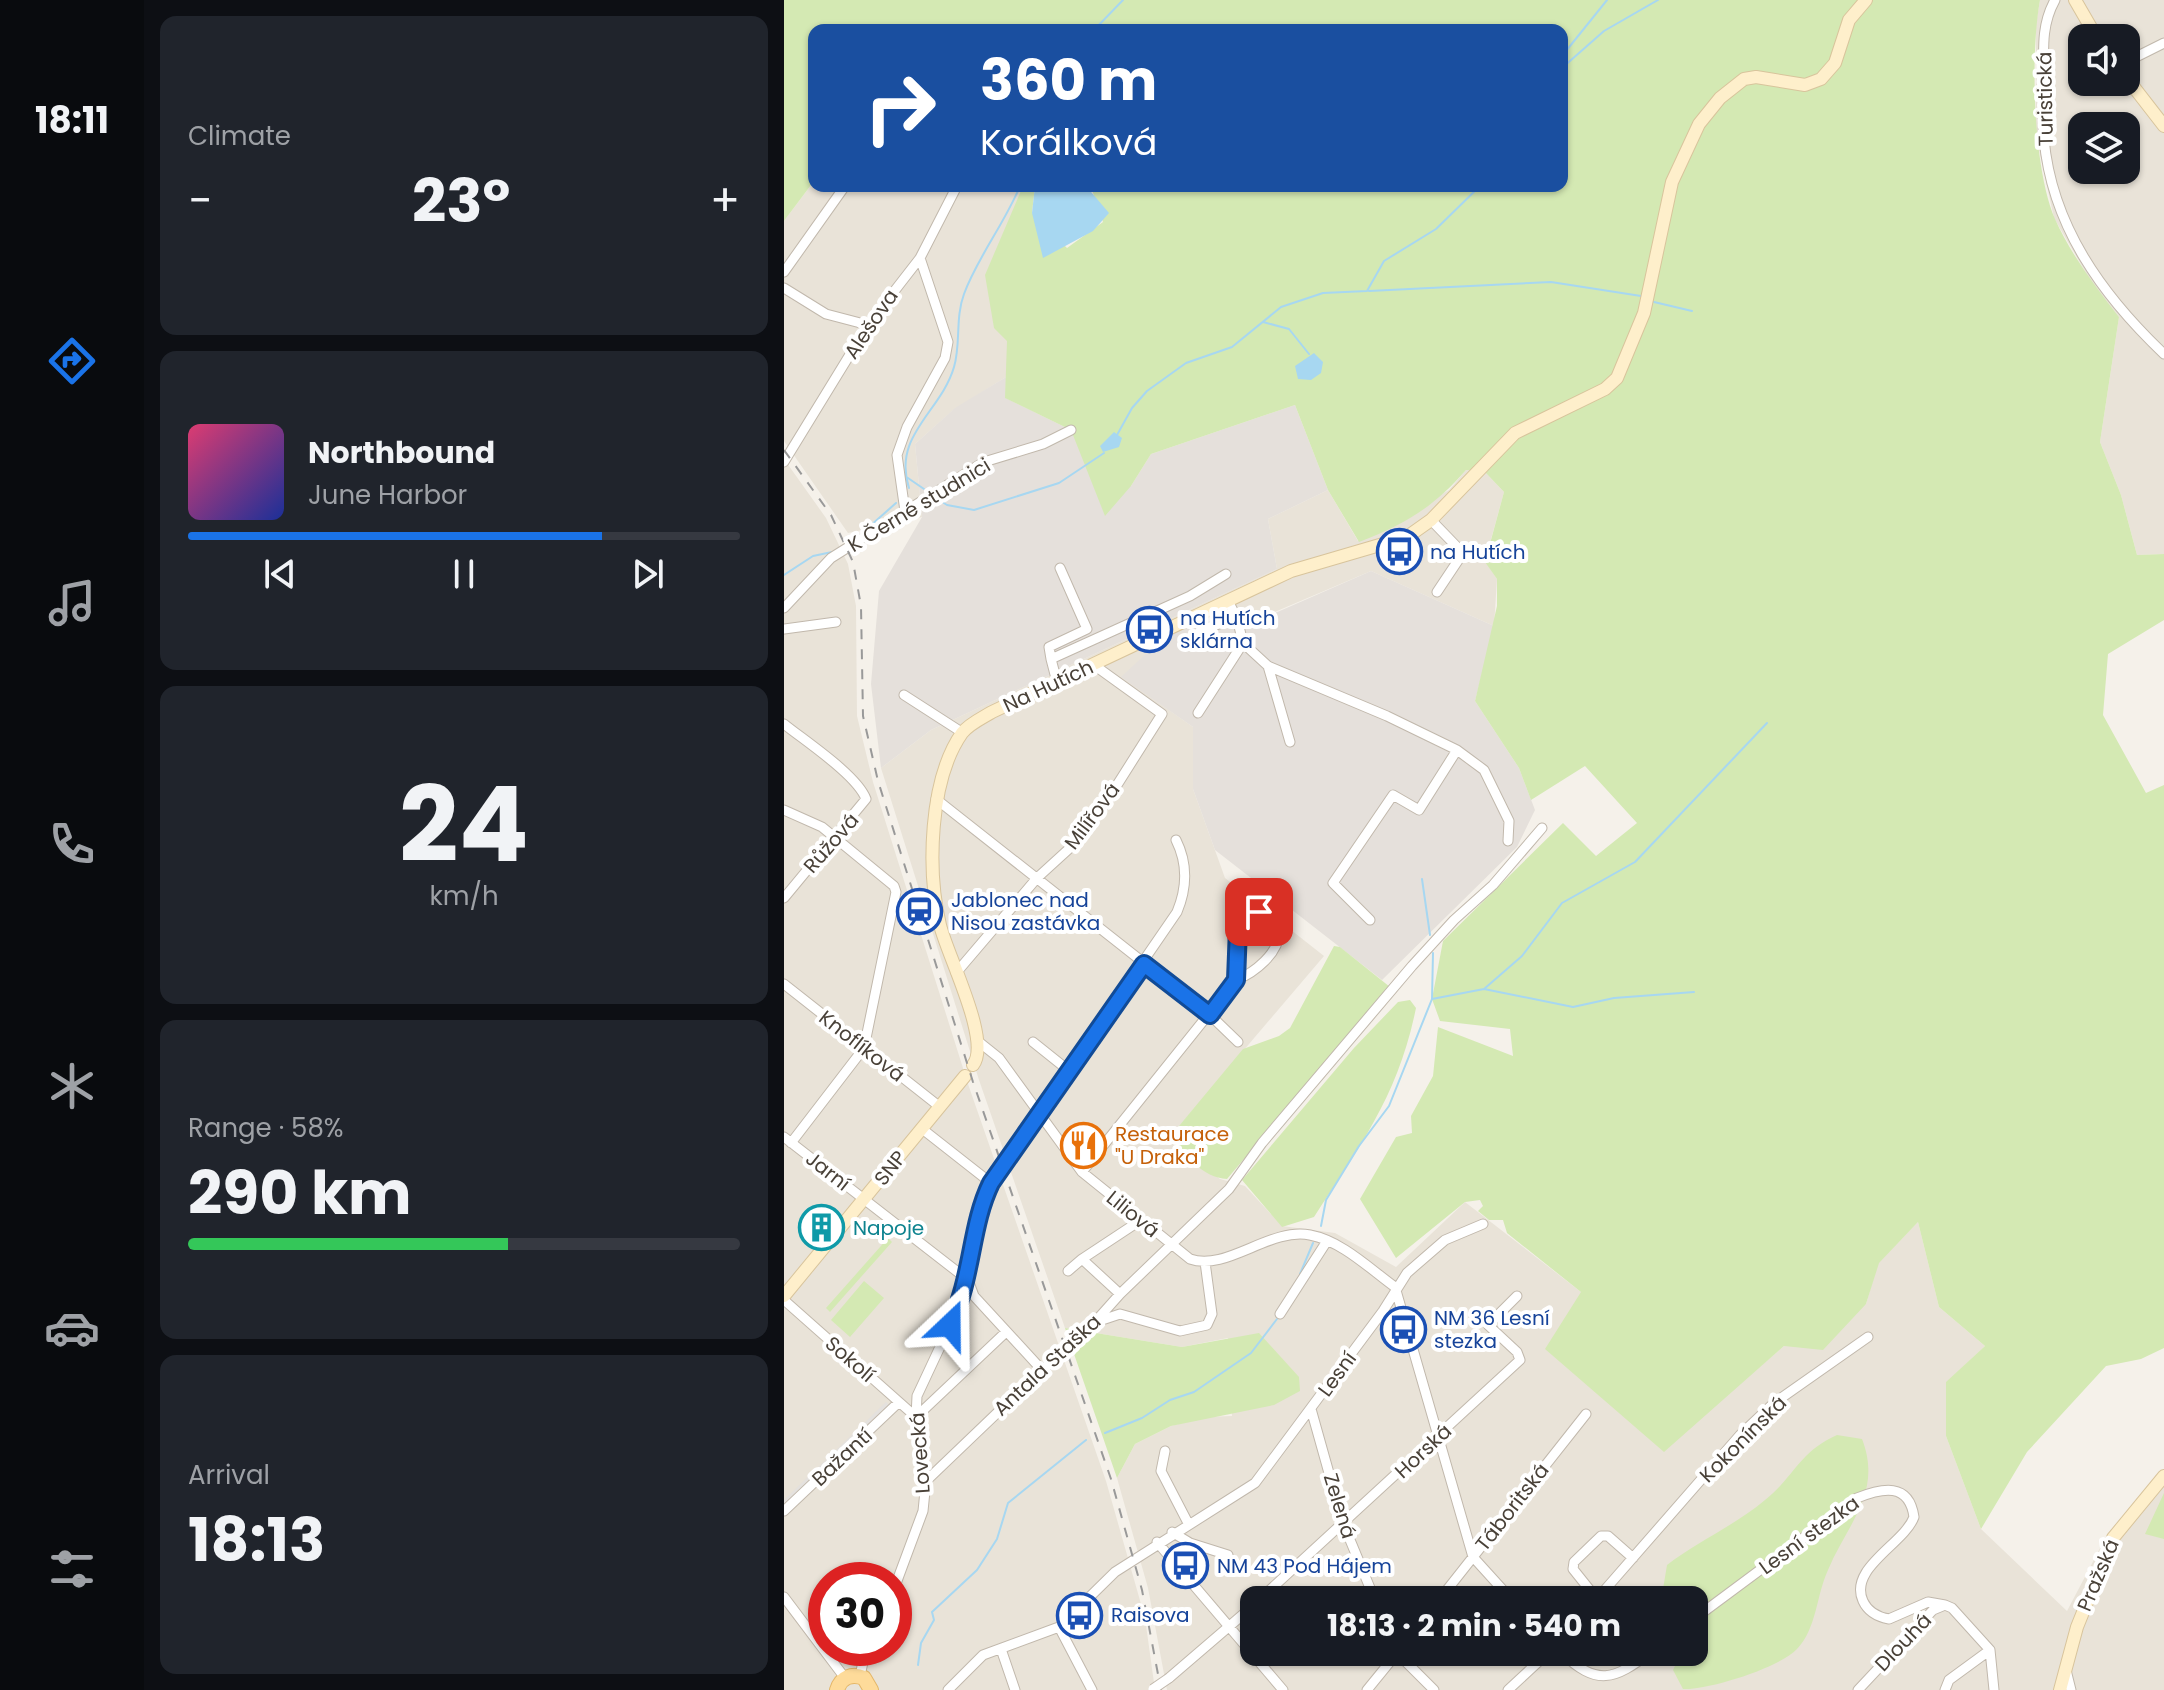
<!DOCTYPE html>
<html lang="en">
<head>
<meta charset="utf-8">
<style>
  :root { --surface:#171b24; --page:#20242c; --text:#f1f3f6; --muted:#9ea1a6; --line:#363941; --accent:#1a73e8 }
  body { margin:0; font-family:Poppins,sans-serif; background:var(--page); color:var(--text); height:100vh; display:flex; flex-direction:column; font-size:30px; white-space:nowrap }
  * { box-sizing:border-box; margin:0 }
  p { font-size:26px; color:var(--muted) }
  .icon { flex:none; width:44px; height:44px; fill:none; stroke:currentColor; stroke-width:2; stroke-linecap:round; stroke-linejoin:round }
  .map { position:relative; flex:1; overflow:hidden }
  .sheet { display:flex; flex-direction:column; gap:16px; padding:16px; background:#0d0f14; width:640px }
  .sheet>* { flex:none }
  .top-card { position:absolute; left:24px; top:24px; width:760px; height:168px; border-radius:16px; box-shadow:0 2px 6px #0004; background:#1a4fa0; color:#fff; overflow:hidden }
  .tools { position:absolute; left:1284px; top:24px; display:grid; gap:16px }
  .tools a { display:grid; place-items:center; width:72px; height:72px; border-radius:16px; background:var(--surface); box-shadow:0 2px 6px #0004; font-size:40px }
  .speed { position:absolute; left:24px; top:1562px; display:flex; gap:16px; font-size:40px; font-weight:700; text-align:center }
  .speed>* { display:grid; place-content:center; width:104px; height:104px; border-radius:50%; background:var(--surface); box-shadow:0 2px 6px #0004; line-height:1 }
  .speed .limit { border:12px solid #d22; background:#fff; color:#111 }
  .pin { position:absolute; display:grid; place-items:center; width:68px; height:68px; color:#fff; margin:-34px; border-radius:16px; box-shadow:0 4px 12px #0006 }
  .me { position:absolute; width:88px; margin:-44px; rotate:23deg; stroke-linejoin:round; filter:drop-shadow(0 0 6px #0008) }
  .turn { display:flex; align-items:center; gap:28px; height:168px; padding:0 40px; font-size:36px }
  .turn .icon { width:104px; height:104px; stroke-width:2.5 }
  .turn b { display:block; font-size:56px; line-height:68px }
  .big { font-size:60px; font-weight:700; line-height:1.1 }
  .sheet .card { flex:1; display:flex; flex-direction:column; justify-content:center; gap:12px; min-width:0; padding:0 28px; border-radius:16px; background:var(--page) }
  .sheet .dial { align-items:center; gap:0 }
  .dial b { font-size:104px; line-height:1 }
  .song { display:flex; align-items:center; gap:24px }
  .cover { width:96px; height:96px; border-radius:12px; background:linear-gradient(135deg,hsl(340 70% 55%),hsl(230 70% 35%)) }
  .played { height:8px; border-radius:4px; background:linear-gradient(90deg,var(--accent) 75%,var(--line) 75%) }
  .keys { display:flex; justify-content:space-around; direction:ltr }
  .heat { display:flex; justify-content:space-between; align-items:center; font-size:44px; direction:ltr }
  .charge { height:12px; border-radius:6px; background:linear-gradient(90deg,#34c759 58%,var(--line) 0) }
  .trip { position:absolute; left:456px; top:1586px; width:468px; height:80px; border-radius:16px; background:var(--surface); box-shadow:0 2px 6px #0004; font-weight:700; line-height:80px; text-align:center }
  main { display:flex; flex:1; min-height:0 }
  .menu { display:flex; flex-direction:column; width:144px; justify-content:space-around; align-items:center; background:#090b0e; color:var(--muted) }
  .menu .icon { width:56px; height:56px }
  .menu .selected { color:var(--accent) }
  .menu b { font-size:36px; color:var(--text) }
  .map>svg:first-child { display:block }
  .residential { fill:#e9e3d8; fill-rule:evenodd }
  .industrial { fill:#e5e0db }
  .green { fill:#d4e9b3 }
  .parking { fill:#e4e1de }
  .water { fill:#a7d7f1 }
  .lines { fill:none; stroke-linecap:round; stroke-linejoin:round }
  .stream { stroke:#a7d7f1; stroke-width:2 }
  .street-casing { stroke:#c1b8ac; stroke-width:11 }
  .secondary-casing { stroke:#d8c49c; stroke-width:14 }
  .primary-casing { stroke:#e4b769; stroke-width:16 }
  .street { stroke:#fff; stroke-width:9 }
  .secondary { stroke:#feefcb; stroke-width:12 }
  .primary { stroke:#fedb9a; stroke-width:14 }
  .rail { stroke:#999; stroke-width:2; stroke-dasharray:10 10; stroke-linecap:butt }
  .street-bridge-casing { stroke:#c1b8ac; stroke-width:11; stroke-linecap:butt }
  .street-bridge { stroke:#fff; stroke-width:9 }
  .route-casing { stroke:#114b97; stroke-width:20 }
  .route { stroke:#1a73e8; stroke-width:14 }
  .labels { text-anchor:middle; stroke-width:8; stroke-linejoin:round; paint-order:stroke }
  .street-label { font-size:20px; fill:#494138; stroke:#fff }
  .transit-label { font-size:20px; fill:#164399; stroke:#fff; text-anchor:start }
  .food-label { font-size:20px; fill:#c56008; stroke:#fff; text-anchor:start }
  .culture-label { font-size:20px; fill:#0d838f; stroke:#fff; text-anchor:start }
</style>
</head>
<body>
<main>
<nav class="menu">
<b>18:11</b>
<svg class="icon selected" aria-label="directions" viewBox="0 0 24 24"><path d="M12 3l9 9-9 9-9-9zM9 14v-3h6M13 9l2 2-2 2"/></svg>
<svg class="icon" aria-label="music" viewBox="0 0 24 24"><path d="M9 18V5l10-2v13"/><circle cx="6" cy="18" r="3"/><circle cx="16" cy="16" r="3"/></svg>
<svg class="icon" aria-label="phone" viewBox="0 0 24 24"><path d="M5 4h4l2 5-3 2q2 4 5 5l2-3 5 2v4C11 20 4 13 5 4z"/></svg>
<svg class="icon" aria-label="climate" viewBox="0 0 24 24"><path d="M12 3v18M4 7l16 10M4 17L20 7"/></svg>
<svg class="icon" aria-label="car" viewBox="0 0 24 24"><path d="M5 17H2v-5l4-1 3-4h7l3 4 3 1v5h-3M9 17h6M6 11h13"/><circle cx="7" cy="17" r="2"/><circle cx="17" cy="17" r="2"/></svg>
<svg class="icon" aria-label="filters" viewBox="0 0 24 24"><path d="M4 7h16M4 17h16"/><circle cx="9" cy="7" r="2"/><circle cx="15" cy="17" r="2"/></svg>
</nav>
<section class="sheet">
<div class="card"><p>Climate</p>
<div class="heat"><a>−</a><b class="big">23°</b><a>+</a></div>
</div>
<div class="card">
<div class="song"><i class="cover"></i><div><b>Northbound</b><p>June Harbor</p></div></div>
<div class="played"></div>
<div class="keys"><svg class="icon" aria-label="previous" viewBox="0 0 24 24"><path d="M18 5L8 12l10 7zM5 5v14"/></svg><svg class="icon" aria-label="pause" viewBox="0 0 24 24"><path d="M8 5v14M16 5v14"/></svg><svg class="icon" aria-label="next" viewBox="0 0 24 24"><path d="M6 5l10 7-10 7zM19 5v14"/></svg></div>
</div>
<div class="card dial"><b>24</b><p>km/h</p></div>
<div class="card"><p>Range · 58%</p><b class="big">290 km</b><div class="charge"></div></div>
<div class="card"><p>Arrival</p><b class="big">18:13</b></div>
</section>
<div class="map">
<svg width="1380" height="1690" viewBox="0 0 1380 1690">
  <rect width="100%" height="100%" fill="#f5f1ea"/>
  <!-- residential -->
  <path class="residential" d="M1256,0H1380V554L1353,555L1337,495L1316,442L1335,317L1306,280L1270,218L1252,136V24ZM1298,38H1342V82H1298ZM1298,126H1342V170H1298Z
    M30,181V186H239L222,377L168,411L131,444L138,517L64,533L0,441V221Z
    M0,459L42,518L64,564L72,606L73,716L89,782L184,1084L322,1481L361,1618L371,1690H0ZM42,1580H110V1648H42Z
    M682,470L700,471L720,492L701,561L713,579L710,626L587,571L338,677L409,727V789L441,878L540,956L385,1138L436,1179L461,1186L498,1226L551,1233L612,1267L681,1202L797,1292L953,1386L1000,1346L1082,1304L1094,1263L1134,1222L1155,1307L1201,1346L1162,1383V1436L1197,1529L1283,1611L1324,1533L1380,1469V1690H383L364,1588L333,1478L351,1444L387,1426L419,1417L448,1416L444,1338L398,1347L281,1328L195,1080L97,768L147,730L493,569L484,519L544,490L574,541L665,490ZM470,1600H910V1652H470Z"/>
  <!-- industrial -->
  <path class="industrial" d="M222,377V398L287,430L347,486L367,454L511,405L544,490L484,519L493,569L147,730L97,768L87,684L95,591L138,517L131,444L171,408Z
    M587,571L710,626L691,701L735,768L751,810L733,847L598,980L431,850L409,789V727L337,677L378,639L428,616L459,627Z"/>
  <!-- green -->
  <path class="green" d="M0,0H1256C1246,55 1249,168 1271,219C1287,255 1312,287 1335,317L1316,442L1337,495L1353,555L1380,554V620L1324,654L1319,715L1362,793L1380,785V1348L1357,1359L1322,1366L1243,1452L1197,1529L1162,1436V1382L1201,1346L1155,1307L1134,1222L1095,1263L1082,1304L1039,1350L1000,1346L880,1452L761,1349L797,1292L723,1233L719,1220H705L694,1211L699,1206L696,1200L681,1202L612,1258L576,1199L612,1137L628,1133L627,1116L649,1076L654,1027L729,1056L726,1029L656,1021L648,999L659,941L779,823L812,856L853,823L801,766L747,800L735,768L691,701L713,606V579L701,562L720,492L700,471L682,470C650,507 620,525 575,542L544,490L511,405L367,454L347,486L321,516L287,430L221,398L223,341L210,328L201,275L239,186H251L248,213L283,248L319,222L308,190L302,186H778V30H30V181L0,221Z
    M550,946L556,947L606,987L443,1179C419,1178 400,1154 385,1138L459,1049L495,1036L506,1028Z
    M626,1000L632,1008C614,1096 577,1144 530,1217L498,1227L458,1180L570,1048L614,1002Z
    M104,1238L108,1242L46,1312L42,1308Z
    M80,1281L100,1298L66,1337L47,1320Z
    M281,1328L398,1347L475,1333L515,1377L516,1391L490,1405L387,1426L351,1444L333,1478Z
    M1053,1435L1078,1439C1099,1493 1063,1524 1044,1570C1032,1596 1033,1628 1013,1649C995,1668 924,1690 899,1689L889,1670L898,1652H910V1600H886L879,1589L883,1565C914,1541 950,1526 981,1500C1011,1476 1015,1452 1053,1435Z
    M1380,1493V1539L1361,1534Z"/>
  <!-- parking -->
  <path class="parking" d="M102,1402L105,1405L0,1505V1500Z"/>
  <!-- water -->
  <path class="water" d="M251,186H302L325,213L309,231L259,258L248,213Z
    M530,353L539,362L537,373L527,380L514,379L511,366Z
    M330,432L338,438L335,447L319,452L316,446Z"/>
  <g class="lines">
    <!-- stream -->
    <path class="stream" d="M310,30L339,0
      M778,56L823,0
      M778,68L820,31L874,0
      M585,291L767,282L857,296
      M870,302L908,311
      M479,322L505,329L525,354
      M333,435L348,408L363,391L402,363L448,347L497,307L539,293L583,291L600,261L652,229L696,186
      M121,476L140,489
      M125,488C108,435 157,412 170,367C177,344 171,318 180,294C193,258 221,223 236,186
      M152,498L163,505L190,510L275,483L320,453
      M77,534L112,503
      M0,575L29,556L48,552
      M638,879L646,935
      M700,989L738,956L778,903L851,862L983,723
      M648,999L700,989L789,1007L830,998L910,992
      M537,1226L542,1200L575,1146L605,1106L648,999L649,953
      M516,1274L529,1243
      M321,1433L358,1418L386,1400L410,1392L467,1353L493,1319
      M134,1665L137,1643L150,1620L148,1612L193,1570L213,1539L224,1503L302,1440"/>
    <defs>
      <path id="street" d="M1271,0C1256,27 1260,53 1260,84C1260,102 1258,121 1260,139C1268,226 1318,295 1380,354
        M1342,62L1380,43
        M0,272L61,186
        M0,288L42,314L84,325
        M0,462L84,325L136,258L173,186
        M121,511L113,455L123,427L161,358L164,342L136,258
        M647,520L676,550L675,559L653,592
        M444,601L453,618L459,643L484,666L603,716L673,750L700,770L725,821L724,841
        M0,608L47,558L200,462L259,444L287,430
        M0,629L52,622
        M404,646L417,630L453,618
        M267,659L265,647L303,629L276,568
        M484,666L506,742
        M273,682L267,659L406,596L442,574
        M120,695L179,733
        M414,713L459,643
        M0,724C21,741 73,775 82,799L0,898
        M152,799L426,1015L454,1042
        M0,810L38,827L110,886L112,892L80,1048L7,1143
        M586,920L549,883L609,795L635,810L673,750
        M172,973L253,878L287,847L321,804L378,714L310,665
        M0,984L156,1107
        M195,1042L215,1058L298,1172L406,1259C442,1272 486,1227 526,1235C558,1241 586,1269 611,1287
        M249,1042L284,1070
        M137,1128L207,1183
        M0,1137L184,1280L190,1296L258,1370
        M298,1172L452,980L454,928L460,917L475,912L485,915L495,931C496,953 470,973 452,980
        M284,1271L298,1259
        M611,1287L689,1557L728,1600
        M336,1294L298,1259L357,1220
        M0,1300L132,1417
        M496,1314L543,1241
        M312,1322L336,1314L396,1331L423,1325L428,1314L421,1262
        M527,1409L559,1523L591,1600
        M132,1417L222,1332
        M381,1451L377,1471L404,1523
        M142,1481L258,1370L294,1341L336,1294L445,1189L478,1143L628,966L670,920L709,885L758,828
        M0,1511L115,1402
        M388,1532L406,1543L444,1555
        M373,1542L499,1690
        M110,1589L139,1511L142,1481L132,1417L133,1396L177,1302L200,1198L224,1158L393,912C403,888 404,864 392,840
        M0,1597L61,1678
        M813,1599L789,1569L790,1562L817,1536H824L849,1558
        M475,1600L736,1360L733,1352L704,1325L733,1296
        M655,1600L802,1414
        M812,1600L956,1435L990,1403L1084,1337
        M910,1619L1073,1498C1098,1488 1125,1482 1130,1517C1120,1544 1064,1568 1079,1601C1084,1612 1094,1617 1105,1619L1144,1602L1161,1605
        M275,1627L308,1690
        M217,1649L231,1690
        M612,1652L650,1690
        M777,1652C813,1687 830,1680 867,1652
        M1282,1670L1287,1690
        M76,1676L82,1648
        M385,1678L470,1605
        M164,1690L199,1655L275,1627L331,1572L471,1483L599,1311L623,1273L661,1240L699,1224
        M583,1690L614,1652
        M724,1690L765,1652
        M1074,1690L1149,1610L1161,1605L1168,1608L1206,1650L1210,1690
        M1161,1690L1165,1680L1206,1650"/>
      <path id="secondary" d="M1291,0L1313,38
        M1342,77L1380,126
        M189,1065C208,1041 163,955 156,925C143,871 145,780 178,733C185,724 198,718 208,712L507,571L623,537L647,520L731,433L821,389L833,378L860,313L888,182L915,124L936,98L960,79L972,77L1021,85L1037,79L1051,63L1065,20L1082,0
        M0,1296L181,1076
        M1276,1690L1293,1627L1329,1538L1380,1476"/>
      <path id="primary" d="M53,1690C57,1677 68,1673 80,1678L87,1690"/>
    </defs>
    <!-- street casing -->
    <use href="#street" class="street-casing"/>
    <!-- secondary casing -->
    <use href="#secondary" class="secondary-casing"/>
    <!-- primary casing -->
    <use href="#primary" class="primary-casing"/>
    <!-- street -->
    <use href="#street" class="street"/>
    <!-- secondary -->
    <use href="#secondary" class="secondary"/>
    <!-- primary -->
    <use href="#primary" class="primary"/>
    <!-- rail -->
    <path class="rail" d="M0,450L47,515L69,562L77,606L79,716L94,781L189,1082L327,1479L358,1590L377,1690"/>
    <defs>
      <path id="street-bridge" d="M369,1689L385,1678"/>
    </defs>
    <!-- street-bridge casing -->
    <use href="#street-bridge" class="street-bridge-casing"/>
    <!-- street-bridge -->
    <use href="#street-bridge" class="street-bridge"/>
  </g>
  <g class="lines">
    <defs>
      <path id="route" d="M166,1325C189,1277 186,1226 207,1183L360,964L426,1015L452,980L454,928L460,917L475,912"/>
    </defs>
    <!-- route casing -->
    <use href="#route" class="route-casing"/>
    <!-- route -->
    <use href="#route" class="route"/>
  </g>
  <!-- icons -->
  <defs>
    <symbol id="bus-ring" viewBox="-11 -11 22 22"><circle r="9.5" fill="#fff" stroke="#1a4fb4" stroke-width="1.5"/><path d="M-5-6H5V4H4V6H2V4H-2V6H-4V4H-5ZM-3.5-4V0h7V-4ZM-3.5 1.2v1.5H-2V1.2ZM2 1.2v1.5H3.5V1.2Z" fill="#1a4fb4"/></symbol>
    <symbol id="station-ring" viewBox="-11 -11 22 22"><circle r="9.5" fill="#fff" stroke="#1a4fb4" stroke-width="1.5"/><path d="M-3-6H3Q5-6 5-4V2Q5 4 3 4L4.5 6H3L1.5 4h-3L-3 6H-4.5L-3 4Q-5 4-5 2V-4Q-5-6-3-6ZM-3.5-4v3h7v-3ZM-3.5 1v1.5H-2V1ZM2 1v1.5H3.5V1Z" fill="#1a4fb4"/></symbol>
    <symbol id="restaurant-ring" viewBox="-11 -11 22 22"><circle r="9.5" fill="#fff" stroke="#e8710a" stroke-width="1.5"/><path d="M-5-6h1v4h1v-4h1v4h1v-4h1v5L-1.5 .5V6h-2V.5L-5-1ZM5-6V6H3V1.5H1.5Q1.5-4 5-6Z" fill="#e8710a"/></symbol>
    <symbol id="building-ring" viewBox="-11 -11 22 22"><circle r="9.5" fill="#fff" stroke="#0f9aa8" stroke-width="1.5"/><path d="M-4-6H4V6H1V3H-1V6H-4ZM-2.5-4.3h1.7v1.8h-1.7ZM.8-4.3h1.7v1.8H.8ZM-2.5-1h1.7V.8h-1.7ZM.8-1h1.7V.8H.8Z" fill="#0f9aa8"/></symbol>
  </defs>
  <g fill-rule="evenodd">
    <use href="#bus-ring" x="590" y="526" width="51" height="51"/>
    <use href="#bus-ring" x="340" y="604" width="51" height="51"/>
    <use href="#station-ring" x="110" y="886" width="51" height="51"/>
    <use href="#restaurant-ring" x="274" y="1120" width="51" height="51"/>
    <use href="#building-ring" x="12" y="1202" width="51" height="51"/>
    <use href="#bus-ring" x="594" y="1304" width="51" height="51"/>
    <use href="#bus-ring" x="376" y="1540" width="51" height="51"/>
    <use href="#bus-ring" x="270" y="1590" width="51" height="51"/>
  </g>
  <g class="labels">
    <!-- street labels -->
    <g class="street-label">
      <text transform="translate(1261 99) rotate(-91)" y="7">Turistická</text>
      <text transform="translate(87 324) rotate(-56)" y="7">Alešova</text>
      <text transform="translate(135 505) rotate(-31)" y="7">K Černé studnici</text>
      <text transform="translate(264 686) rotate(-25)" y="7">Na Hutích</text>
      <text transform="translate(308 816) rotate(-53)" y="7">Milířová</text>
      <text transform="translate(47 843) rotate(-49)" y="7">Růžová</text>
      <text transform="translate(78 1046) rotate(38)" y="7">Knoflíková</text>
      <text transform="translate(106 1168) rotate(-52)" y="7">SNP</text>
      <text transform="translate(44 1171) rotate(38)" y="7">Jarní</text>
      <text transform="translate(349 1214) rotate(39)" y="7">Liliová</text>
      <text transform="translate(66 1359) rotate(41)" y="7">Sokolí</text>
      <text transform="translate(263 1365) rotate(-43)" y="7">Antala Staška</text>
      <text transform="translate(553 1374) rotate(-54)" y="7">Lesní</text>
      <text transform="translate(959 1439) rotate(-45)" y="7">Kokonínská</text>
      <text transform="translate(639 1451) rotate(-43)" y="7">Horská</text>
      <text transform="translate(136 1453) rotate(-94)" y="7">Lovecká</text>
      <text transform="translate(58 1457) rotate(-43)" y="7">Bažantí</text>
      <text transform="translate(556 1506) rotate(73)" y="7">Zelená</text>
      <text transform="translate(728 1507) rotate(-52)" y="7">Táboritská</text>
      <text transform="translate(1025 1535) rotate(-36)" y="7">Lesní stezka</text>
      <text transform="translate(1314 1575) rotate(-67)" y="7">Pražská</text>
      <text transform="translate(1119 1642) rotate(-46)" y="7">Dlouhá</text>
    </g>
    <!-- transit labels -->
    <g class="transit-label">
      <text x="646" y="559">na Hutích</text>
      <text x="396" y="625">na Hutích<tspan x="396" dy="23">sklárna</tspan></text>
      <text x="167" y="907">Jablonec nad<tspan x="167" dy="23">Nisou zastávka</tspan></text>
      <text x="650" y="1325">NM 36 Lesní<tspan x="650" dy="23">stezka</tspan></text>
      <text x="433" y="1573">NM 43 Pod Hájem</text>
      <text x="327" y="1622">Raisova</text>
    </g>
    <!-- food labels -->
    <g class="food-label">
      <text x="331" y="1141">Restaurace<tspan x="331" dy="23">"U Draka"</tspan></text>
    </g>
    <!-- culture labels -->
    <g class="culture-label">
      <text x="69" y="1235">Napoje</text>
    </g>
  </g>
</svg>
<div class="tools">
<a><svg class="icon" aria-label="sound" viewBox="0 0 24 24"><path d="M4 9h4l5-4v14l-5-4H4zM17 9q2 3 0 6"/></svg></a>
<a><svg class="icon" aria-label="layers" viewBox="0 0 24 24"><path d="M12 4l9 5-9 5-9-5zM3 14l9 5 9-5"/></svg></a>
</div>
<div class="speed"><div class="limit">30</div></div>
<div class="pin" style="left:475px;top:912px;background:#d93025"><svg class="icon" aria-label="arrive" viewBox="0 0 24 24"><path d="M6 21V4h12l-3 4 3 4H6"/></svg></div>
<svg class="me" style="left:166px;top:1325px" viewBox="-20 -20 40 40"><path d="M0-17L14 15 0 8-14 15z" fill="#1a73e8" stroke="#fff" stroke-width="4"/></svg>
<div class="trip">18:13 · 2 min · 540 m</div>
<div class="top-card">
<div class="turn"><svg class="icon" aria-label="right" viewBox="0 0 24 24"><path d="M7 20v-9h11M14 6l5 5-5 5"/></svg><div><b>360 m</b>Korálková</div></div>
</div>
</div>
</main>
</body>
</html>
